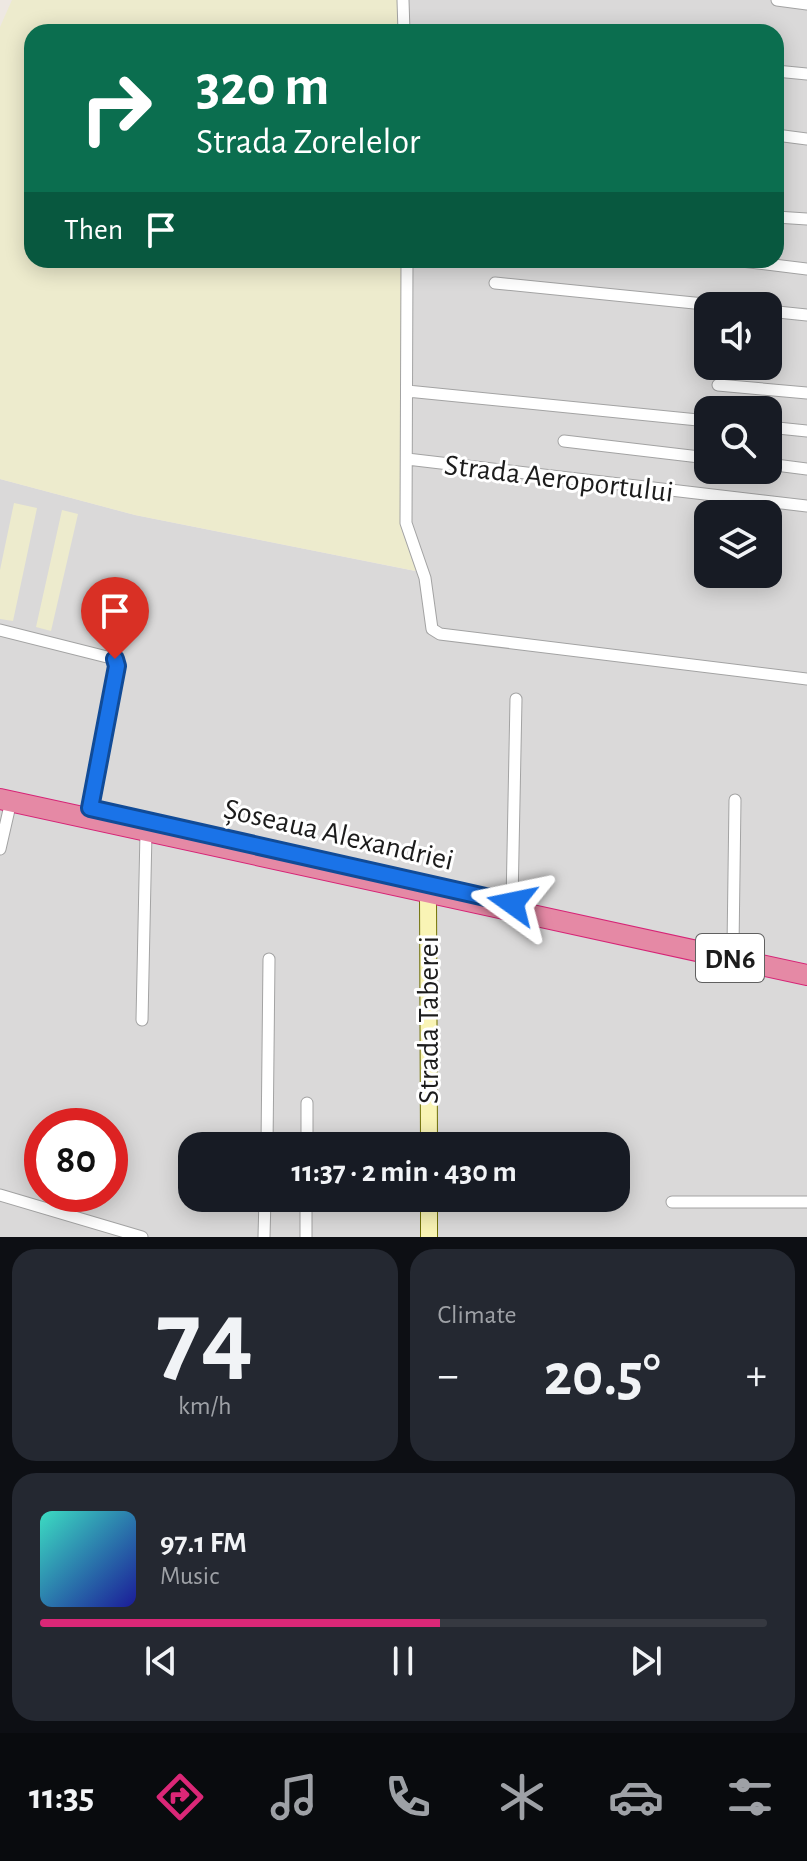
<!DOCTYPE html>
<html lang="en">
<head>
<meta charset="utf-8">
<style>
  :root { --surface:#171b24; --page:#242831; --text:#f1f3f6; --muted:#9ea1a6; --line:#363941; --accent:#db2777 }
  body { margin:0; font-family:"Alegreya Sans",sans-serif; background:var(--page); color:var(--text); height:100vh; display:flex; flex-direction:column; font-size:30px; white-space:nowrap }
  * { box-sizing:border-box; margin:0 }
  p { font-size:26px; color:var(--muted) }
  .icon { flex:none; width:44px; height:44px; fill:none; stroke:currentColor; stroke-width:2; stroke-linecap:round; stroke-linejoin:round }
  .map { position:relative; height:1237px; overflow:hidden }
  .drawer { display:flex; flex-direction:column; gap:12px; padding:12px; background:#0d0f14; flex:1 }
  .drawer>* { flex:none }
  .banner { position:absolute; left:24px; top:24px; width:760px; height:244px; border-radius:24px; box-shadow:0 4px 20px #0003; background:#0b6e4f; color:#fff; overflow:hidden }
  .buttons { position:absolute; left:694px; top:292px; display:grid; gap:16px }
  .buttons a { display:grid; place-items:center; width:88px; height:88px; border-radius:16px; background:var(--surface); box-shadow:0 4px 20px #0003; font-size:40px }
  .speed { position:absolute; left:24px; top:1108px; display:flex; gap:16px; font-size:40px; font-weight:700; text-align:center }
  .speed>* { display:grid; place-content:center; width:104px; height:104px; border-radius:50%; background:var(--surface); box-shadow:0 4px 20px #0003; line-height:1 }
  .speed .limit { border:12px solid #d22; background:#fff; color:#111 }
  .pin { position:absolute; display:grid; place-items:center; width:68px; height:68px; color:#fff; margin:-82px -34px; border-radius:50% 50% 50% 0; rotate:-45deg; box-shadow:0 0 8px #0007 }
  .pin .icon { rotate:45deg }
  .me { position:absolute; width:88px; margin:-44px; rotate:282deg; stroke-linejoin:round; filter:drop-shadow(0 0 6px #0008) }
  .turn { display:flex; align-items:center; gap:28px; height:168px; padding:0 40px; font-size:36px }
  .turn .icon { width:104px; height:104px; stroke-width:2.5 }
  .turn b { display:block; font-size:56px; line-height:68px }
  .then { display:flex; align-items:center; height:76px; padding:0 40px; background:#0003; gap:16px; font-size:30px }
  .big { font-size:60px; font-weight:600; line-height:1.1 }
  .drawer .widget { flex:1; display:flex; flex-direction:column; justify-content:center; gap:12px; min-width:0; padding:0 28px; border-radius:24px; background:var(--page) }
  .drawer .dial { align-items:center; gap:0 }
  .dial b { font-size:104px; line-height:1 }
  .song { display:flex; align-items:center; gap:24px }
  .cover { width:96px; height:96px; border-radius:12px; background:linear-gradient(135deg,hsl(170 70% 55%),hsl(240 70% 35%)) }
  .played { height:8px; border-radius:4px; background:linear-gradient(90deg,var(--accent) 55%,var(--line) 55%) }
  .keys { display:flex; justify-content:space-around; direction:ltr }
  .heat { display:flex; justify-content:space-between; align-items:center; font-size:44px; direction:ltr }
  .drawer .tiles { flex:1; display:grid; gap:12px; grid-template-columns:1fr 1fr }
  .widget:last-child { grid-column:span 2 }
  .trip { position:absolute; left:178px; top:1132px; width:452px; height:80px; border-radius:24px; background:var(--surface); box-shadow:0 4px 20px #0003; font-weight:600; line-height:80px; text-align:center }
  .tab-bar { display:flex; height:128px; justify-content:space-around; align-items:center; background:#090b0e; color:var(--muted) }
  .tab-bar .icon { width:56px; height:56px }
  .tab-bar .current { color:var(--accent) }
  .tab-bar b { font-size:36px; color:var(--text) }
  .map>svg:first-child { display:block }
  .residential { fill:#dad9d9; fill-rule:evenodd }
  .farmland { fill:#edebcd }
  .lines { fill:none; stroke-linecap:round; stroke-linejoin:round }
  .street-casing { stroke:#a3a3a3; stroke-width:13 }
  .secondary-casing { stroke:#717105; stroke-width:18 }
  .highway-casing { stroke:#d62476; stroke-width:22 }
  .street { stroke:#fff; stroke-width:11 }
  .secondary { stroke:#f9f4b5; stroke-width:16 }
  .highway { stroke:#e589a5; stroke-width:20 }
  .route-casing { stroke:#114b97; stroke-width:20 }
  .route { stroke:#1a73e8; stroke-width:14 }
  .labels { text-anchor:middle; stroke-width:6; stroke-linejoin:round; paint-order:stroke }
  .shield { fill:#fff; stroke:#606060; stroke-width:2 }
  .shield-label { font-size:28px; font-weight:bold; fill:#1c1c1c }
  .street-label { font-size:30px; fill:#1c1c1c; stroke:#fff }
</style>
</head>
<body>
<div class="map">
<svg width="807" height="1237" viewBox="0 0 807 1237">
  <rect width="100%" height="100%" fill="#eee8e2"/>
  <!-- residential -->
  <path class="residential" d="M406,0H807V1237H0V479L135,515L415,571L402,531L401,260H776V32H405ZM708,306H768V366H708ZM708,410H768V470H708ZM708,514H768V574H708ZM42,1126H110V1194H42ZM192,1146H616V1198H192Z"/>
  <!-- farmland -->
  <path class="farmland" d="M12,0H406L405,32H32V260H401L402,531L416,571L135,515L0,479V27Z
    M14,503L37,508L13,621L0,619V570Z
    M62,510L78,514L51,631L36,627Z"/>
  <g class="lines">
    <defs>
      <path id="street" d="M403,0L404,32
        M777,0L807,4
        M437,32H441
        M776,71L807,74
        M776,135L807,139
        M776,217L807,219
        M407,260L406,523L425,578L432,629L440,634L807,679
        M733,260L807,269
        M495,283L724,306
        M768,311L807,315
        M718,385L807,393
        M407,391L708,421
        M768,427L807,431
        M564,441L708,458
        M407,459L807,506
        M768,464L807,469
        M0,630L115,659L117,666L90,808
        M0,849L11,801
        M512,903L516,699
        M733,947L735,800
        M142,1020L146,832
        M267,1146L269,959
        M307,1146V1103
        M0,1195L142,1237
        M672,1202H807
        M264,1237L265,1198
        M306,1237V1198"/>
      <path id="secondary" d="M428,894L429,1146
        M429,1198V1237"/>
      <path id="highway" d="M0,799L807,975"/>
    </defs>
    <!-- street casing -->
    <use href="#street" class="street-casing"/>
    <!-- secondary casing -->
    <use href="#secondary" class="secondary-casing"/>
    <!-- highway casing -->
    <use href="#highway" class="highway-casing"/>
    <!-- street -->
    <use href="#street" class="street"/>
    <!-- secondary -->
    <use href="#secondary" class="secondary"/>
    <!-- highway -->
    <use href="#highway" class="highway"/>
  </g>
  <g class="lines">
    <defs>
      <path id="route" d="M115,659L117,666L90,808L512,903"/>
    </defs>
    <!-- route casing -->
    <use href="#route" class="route-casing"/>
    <!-- route -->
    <use href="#route" class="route"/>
  </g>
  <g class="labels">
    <!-- shield labels -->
    <rect class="shield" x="696" y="934" width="68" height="48" rx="6"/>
    <g class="shield-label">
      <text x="730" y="968">DN6</text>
    </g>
    <!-- street labels -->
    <g class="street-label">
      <text transform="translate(559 478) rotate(7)" y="10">Strada Aeroportului</text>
      <text transform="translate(339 834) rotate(13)" y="10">Șoseaua Alexandriei</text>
      <text transform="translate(428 1020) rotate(-90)" y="10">Strada Taberei</text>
    </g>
  </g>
</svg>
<div class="buttons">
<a><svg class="icon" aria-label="sound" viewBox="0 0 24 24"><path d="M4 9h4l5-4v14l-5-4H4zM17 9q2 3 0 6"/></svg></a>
<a><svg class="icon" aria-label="search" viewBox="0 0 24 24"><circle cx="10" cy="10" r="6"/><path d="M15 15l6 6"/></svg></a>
<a><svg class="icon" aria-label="layers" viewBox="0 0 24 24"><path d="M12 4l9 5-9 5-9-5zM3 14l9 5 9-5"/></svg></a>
</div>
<div class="speed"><div class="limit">80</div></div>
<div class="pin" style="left:115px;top:659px;background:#d93025"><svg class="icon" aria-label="arrive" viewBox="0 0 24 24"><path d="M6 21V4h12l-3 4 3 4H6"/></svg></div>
<svg class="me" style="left:512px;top:903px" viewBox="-20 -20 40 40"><path d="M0-17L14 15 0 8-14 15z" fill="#1a73e8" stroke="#fff" stroke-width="4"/></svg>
<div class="trip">11:37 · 2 min · 430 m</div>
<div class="banner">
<div class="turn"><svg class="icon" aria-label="right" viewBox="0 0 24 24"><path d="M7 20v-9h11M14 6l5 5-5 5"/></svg><div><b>320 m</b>Strada Zorelelor</div></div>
<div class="then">Then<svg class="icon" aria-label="arrive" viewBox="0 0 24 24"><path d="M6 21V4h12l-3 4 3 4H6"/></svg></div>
</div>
</div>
<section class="drawer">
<div class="tiles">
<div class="widget dial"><b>74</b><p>km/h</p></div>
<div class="widget"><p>Climate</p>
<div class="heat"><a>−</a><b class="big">20.5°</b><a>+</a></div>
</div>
<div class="widget">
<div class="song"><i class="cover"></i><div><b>97.1 FM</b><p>Music</p></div></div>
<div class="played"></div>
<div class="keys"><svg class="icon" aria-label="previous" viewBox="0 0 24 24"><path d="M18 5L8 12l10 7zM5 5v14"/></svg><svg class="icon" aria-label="pause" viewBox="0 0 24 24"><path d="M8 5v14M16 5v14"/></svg><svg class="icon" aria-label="next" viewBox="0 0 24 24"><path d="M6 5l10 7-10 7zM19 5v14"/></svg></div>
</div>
</div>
</section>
<nav class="tab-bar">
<b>11:35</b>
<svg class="icon current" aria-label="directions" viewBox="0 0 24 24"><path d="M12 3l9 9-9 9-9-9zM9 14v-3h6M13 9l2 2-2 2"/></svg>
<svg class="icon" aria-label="music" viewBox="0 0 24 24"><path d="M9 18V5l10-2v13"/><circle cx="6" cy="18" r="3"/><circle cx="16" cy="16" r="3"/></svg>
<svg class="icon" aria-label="phone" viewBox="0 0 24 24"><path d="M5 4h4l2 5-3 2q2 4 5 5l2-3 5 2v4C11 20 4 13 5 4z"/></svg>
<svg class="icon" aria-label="climate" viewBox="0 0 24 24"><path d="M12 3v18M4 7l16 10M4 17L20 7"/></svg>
<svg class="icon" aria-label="car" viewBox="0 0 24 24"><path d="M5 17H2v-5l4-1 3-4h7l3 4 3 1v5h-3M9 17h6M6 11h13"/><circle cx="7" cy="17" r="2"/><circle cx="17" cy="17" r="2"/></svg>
<svg class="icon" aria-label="filters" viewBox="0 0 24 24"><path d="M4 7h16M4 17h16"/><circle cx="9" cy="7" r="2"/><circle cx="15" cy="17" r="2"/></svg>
</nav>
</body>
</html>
